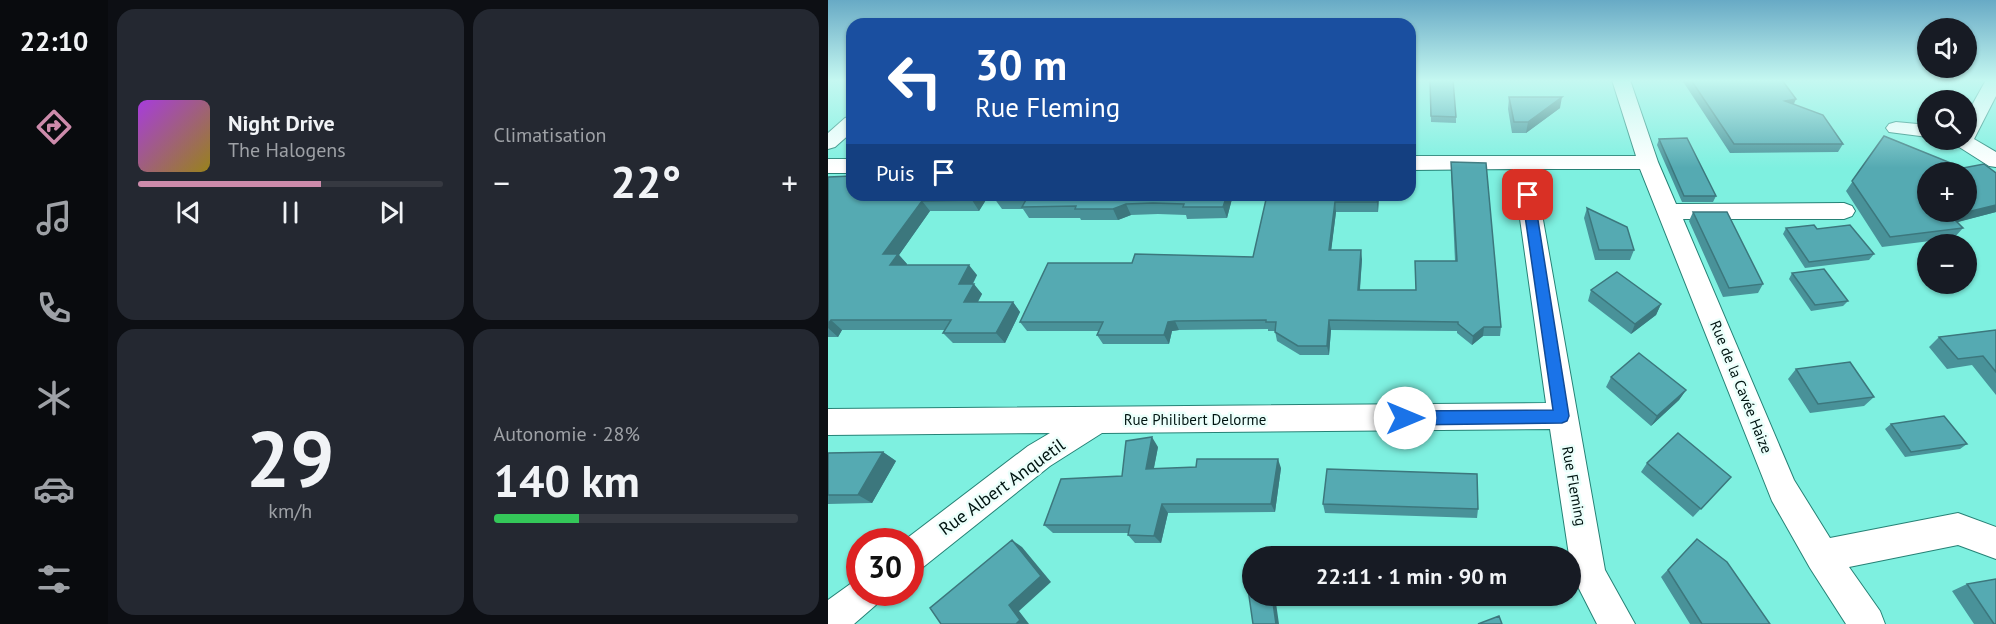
<!DOCTYPE html>
<html lang="fr">
<head>
<meta charset="utf-8">
<style>
  :root { --surface:#171b24; --page:#242831; --text:#f1f3f6; --muted:#9ea1a6; --line:#363941; --accent:#cd8bab }
  body { margin:0; font-family:"PT Sans",sans-serif; background:var(--page); color:var(--text); height:100vh; display:flex; flex-direction:column; font-size:22px; white-space:nowrap }
  * { box-sizing:border-box; margin:0 }
  p { font-size:20px; color:var(--muted) }
  .icon { flex:none; width:33px; height:33px; fill:none; stroke:currentColor; stroke-width:2; stroke-linecap:round; stroke-linejoin:round }
  .map { position:relative; flex:1; overflow:hidden }
  .details { display:flex; flex-direction:column; gap:9px; padding:9px; background:#0d0f14; width:720px }
  .details>* { flex:none }
  .banner { position:absolute; left:18px; top:18px; width:570px; height:183px; border-radius:18px; box-shadow:0 2px 4px #0004; background:#1a4fa0; color:#fff; overflow:hidden }
  .controls { position:absolute; left:1089px; top:18px; display:grid; gap:12px }
  .controls a { display:grid; place-items:center; width:60px; height:60px; border-radius:50%; background:var(--surface); box-shadow:0 2px 4px #0004; font-size:30px }
  .speed { position:absolute; left:18px; top:528px; display:flex; gap:12px; font-size:30px; font-weight:700; text-align:center }
  .speed>* { display:grid; place-content:center; width:78px; height:78px; border-radius:50%; background:var(--surface); box-shadow:0 2px 4px #0004; line-height:1 }
  .speed .limit { border:9px solid #d22; background:#fff; color:#111 }
  .pin { position:absolute; display:grid; place-items:center; width:51px; height:51px; color:#fff; margin:-26px; border-radius:12px; box-shadow:0 3px 9px #0006 }
  .me { position:absolute; width:66px; margin:-33px; rotate:90deg; stroke-linejoin:round; filter:drop-shadow(0 0 4px #0008) }
  .turn { display:flex; align-items:center; gap:21px; height:126px; padding:0 30px; font-size:27px }
  .turn .icon { width:78px; height:78px; stroke-width:2.5 }
  .turn b { display:block; font-size:42px; line-height:51px }
  .then { display:flex; align-items:center; height:57px; padding:0 30px; background:#0003; gap:12px; font-size:22px }
  .big { font-size:45px; font-weight:700; line-height:1.1 }
  .details .tile { flex:1; display:flex; flex-direction:column; justify-content:center; gap:9px; min-width:0; padding:0 21px; border-radius:18px; background:var(--page) }
  .details .dial { align-items:center; gap:0 }
  .dial b { font-size:78px; line-height:1 }
  .song { display:flex; align-items:center; gap:18px }
  .cover { width:72px; height:72px; border-radius:9px; background:linear-gradient(135deg,hsl(280 70% 55%),hsl(50 70% 35%)) }
  .played { height:6px; border-radius:3px; background:linear-gradient(90deg,var(--accent) 60%,var(--line) 60%) }
  .keys { display:flex; justify-content:space-around; direction:ltr }
  .heat { display:flex; justify-content:space-between; align-items:center; font-size:33px; direction:ltr }
  .charge { height:9px; border-radius:4px; background:linear-gradient(90deg,#34c759 28%,var(--line) 0) }
  .details .tiles { flex:1; display:grid; gap:9px; grid-template-columns:repeat(2,1fr) }
  .trip { position:absolute; left:414px; top:546px; width:339px; height:60px; border-radius:30px; background:var(--surface); box-shadow:0 2px 4px #0004; font-weight:700; line-height:60px; text-align:center }
  main { display:flex; flex:1; min-height:0 }
  .tab-bar { display:flex; flex-direction:column; width:108px; justify-content:space-around; align-items:center; background:#090b0e; color:var(--muted) }
  .tab-bar .icon { width:42px; height:42px }
  .tab-bar .on { color:var(--accent) }
  .tab-bar b { font-size:27px; color:var(--text) }
  .map>svg:first-child { display:block }
  .lines { fill:none; stroke-linecap:round; stroke-linejoin:round }
  .street-casing { stroke:#268276; stroke-width:2 }
  .street { fill:#fff; fill-rule:evenodd }
  .wall { fill:#499299 }
  .shaded-wall { fill:#3c777d }
  .building { fill:#55aab2; stroke:#3c777d; stroke-width:1.5; fill-rule:evenodd }
  .route { fill:#1a73e8; stroke:#114b97; stroke-width:1.5 }
  .labels { text-anchor:middle; stroke-width:5; stroke-linejoin:round; paint-order:stroke }
  .street-label { font-size:15px; fill:#001411; stroke:#ebfffb }
  .near-street-label { font-size:18px; fill:#001411; stroke:#ebfffb }
</style>
</head>
<body>
<main>
<nav class="tab-bar">
<b>22:10</b>
<svg class="icon on" aria-label="directions" viewBox="0 0 24 24"><path d="M12 3l9 9-9 9-9-9zM9 14v-3h6M13 9l2 2-2 2"/></svg>
<svg class="icon" aria-label="music" viewBox="0 0 24 24"><path d="M9 18V5l10-2v13"/><circle cx="6" cy="18" r="3"/><circle cx="16" cy="16" r="3"/></svg>
<svg class="icon" aria-label="phone" viewBox="0 0 24 24"><path d="M5 4h4l2 5-3 2q2 4 5 5l2-3 5 2v4C11 20 4 13 5 4z"/></svg>
<svg class="icon" aria-label="climate" viewBox="0 0 24 24"><path d="M12 3v18M4 7l16 10M4 17L20 7"/></svg>
<svg class="icon" aria-label="car" viewBox="0 0 24 24"><path d="M5 17H2v-5l4-1 3-4h7l3 4 3 1v5h-3M9 17h6M6 11h13"/><circle cx="7" cy="17" r="2"/><circle cx="17" cy="17" r="2"/></svg>
<svg class="icon" aria-label="filters" viewBox="0 0 24 24"><path d="M4 7h16M4 17h16"/><circle cx="9" cy="7" r="2"/><circle cx="15" cy="17" r="2"/></svg>
</nav>
<section class="details">
<div class="tiles">
<div class="tile">
<div class="song"><i class="cover"></i><div><b>Night Drive</b><p>The Halogens</p></div></div>
<div class="played"></div>
<div class="keys"><svg class="icon" aria-label="previous" viewBox="0 0 24 24"><path d="M18 5L8 12l10 7zM5 5v14"/></svg><svg class="icon" aria-label="pause" viewBox="0 0 24 24"><path d="M8 5v14M16 5v14"/></svg><svg class="icon" aria-label="next" viewBox="0 0 24 24"><path d="M6 5l10 7-10 7zM19 5v14"/></svg></div>
</div>
<div class="tile"><p>Climatisation</p>
<div class="heat"><a>−</a><b class="big">22°</b><a>+</a></div>
</div>
<div class="tile dial"><b>29</b><p>km/h</p></div>
<div class="tile"><p>Autonomie · 28%</p><b class="big">140 km</b><div class="charge"></div></div>
</div>
</section>
<div class="map">
<svg width="1168" height="624" viewBox="0 0 1168 624">
  <rect width="100%" height="100%" fill="#7ef0e0"/>
  <g class="lines">
    <defs>
      <path id="street" d="M784,80H802L830,162L848,204L1016,203L1024,206L1027,211L1024,216L1016,219H855L966,480L1002,538L1130,513L1168,527V559L1130,545L1021,567L1052,611L1057,624H1018L982,568L944,501L812,169H706L777,570L807,624H769L744,575L722,429L274,433L222,466L94,568L82,572V542H74L200,446L222,433L0,435V409L718,403L685,169L582,170V156H808Z
        M1158,80H1168V96L1146,139L1168,152V167L1161,166L1128,145L1125,141L1138,140V116Z
        M24,116V132L7,147L0,149V133L17,118Z
        M1068,122L1100,125V137L1061,132L1058,128L1061,124Z
        M0,159H24V173H0Z
        M32,577V592H54L49,604L26,624H0V600Z"/>
    </defs>
    <!-- street casing -->
    <use href="#street" class="street-casing"/>
    <!-- street -->
    <use href="#street" class="street"/>
  </g>
  <!-- wall -->
  <path class="wall" d="M602,80L628,117V123L603,122Z
    M854,80H954L968,99L966,104L1015,144L1010,152L902,153Z
    M681,97L732,108L698,133H684L680,109Z
    M1056,136L1135,168L1168,212L1129,222L1135,228L1126,238L1054,247L1018,191Z
    M831,139L888,196L885,202H854L829,145Z
    M623,162L673,327L672,336H655L644,345L629,333V331L503,330L501,355H472L449,341L447,331H440V329L351,330L344,331L341,344H275L269,335L271,331H199L192,322L304,263L425,257L439,195H551L550,212H508L503,250L534,259L532,290H588L627,261L623,172Z
    M0,177L24,195H161L151,211H102L71,255L79,264V265L149,275L145,284L154,294L150,302H185L192,312L177,343H125L115,333L117,330H14L10,337H0Z
    M168,195H405L399,218L359,219L358,215L330,214L303,215L290,220H253L252,218H201L195,209H174L166,198Z
    M759,208L806,250L802,260H767L756,218Z
    M865,212L935,284L930,293L895,297L861,221Z
    M958,228L989,229L1046,254L1041,260L977,268L955,234Z
    M964,273L1020,301L1015,306L983,311L961,279Z
    M763,290L833,304L828,315L803,334L760,301Z
    M1168,330V395L1144,365L1119,369L1101,347L1111,337Z
    M968,369L1046,397L1036,406L982,413L960,379Z
    M783,377L858,390L851,400L823,426L778,387Z
    M1063,424L1139,444L1132,449L1077,457L1057,429Z
    M330,447L326,468H453L447,512L340,513L333,543H307L300,535V533H225L216,525L294,476Z
    M55,452L68,461L44,503L0,504V453Z
    M819,463L903,477L865,517L813,472Z
    M495,504L650,509L649,518L497,513Z
    M869,539L942,624H862L833,577Z
    M1139,584L1168,624H1146L1124,591Z"/>
  <!-- shaded-wall -->
  <path class="shaded-wall" d="M734,97L732,108L698,133L700,122Z
    M968,99L963,108L957,101Z
    M147,195H161L151,211L144,200Z
    M399,195H405L399,218L395,207Z
    M550,195H551L550,212L549,202Z
    M94,201L102,211L71,255L79,264L71,276L62,265L55,254Z
    M507,202L508,212L502,260L501,250Z
    M298,204L303,215L290,220L285,209Z
    M1168,205V212L1115,226L1123,216Z
    M533,250L534,259L531,299L530,290Z
    M141,265L149,275L139,294L131,284Z
    M146,284L154,294L144,312L136,302Z
    M185,302L192,312L177,343L168,333Z
    M833,304L828,315L803,334L807,324Z
    M3,320L14,330L10,337L0,328V324Z
    M501,320L503,330L501,355L499,346Z
    M347,321L351,330L344,331L341,344L336,335L340,322Z
    M656,327L655,336L644,345L645,336Z
    M858,390L851,400L823,426L829,416Z
    M324,437L330,447L324,477L318,469Z
    M55,452L68,461L44,503L30,495Z
    M450,459L453,468L447,512L443,504Z
    M334,504L340,513L333,543L326,536Z
    M184,540L194,547L223,582L191,611L201,624H188L181,605Z
    M444,596H447L451,624H448Z"/>
  <!-- building -->
  <path class="building" d="M602,80H625L628,117L603,116Z
    M863,80H954L968,99L957,101L995,115L1015,144H906Z
    M681,97H734L700,122H686Z
    M1056,136L1135,168L1156,164L1168,173V205L1123,216L1135,228L1062,237L1024,181ZM1100,172H1138V212H1100Z
    M859,138L888,196H856L831,139Z
    M623,162L658,163L673,327H656L645,336L630,324V322L501,320L499,346H470L447,332L448,322H438V320L347,321L340,322L336,335H269L275,322H192L220,263H304L307,254L425,257L439,195H550L549,202H507L501,250H533L530,290H588L587,261H629Z
    M24,176V195H147L144,200L94,201L55,254H70L62,265H141L131,284H146L136,302H185L168,333H115L123,320H3L0,324V177Z
    M168,195H399L395,207H355L356,204L325,203L298,204L285,209H247L248,206L194,207L199,198H166Z
    M759,208L799,227L806,250H771Z
    M865,212H899L935,284L901,288Z
    M986,225L989,229L1022,225L1046,254L981,262L958,228Z
    M996,269L1020,301L987,305L964,273Z
    M789,272L833,304L807,324L763,290Z
    M1168,330V372L1155,356L1130,359L1111,337Z
    M811,353L858,390L829,416L783,377Z
    M1022,362L1046,397L990,404L968,369Z
    M1116,416L1139,444L1083,452L1063,424Z
    M850,433L903,477L873,509L819,463Z
    M324,437L318,469L368,467L369,459H450L443,504H334L326,536L300,535L302,525H216L233,479L294,476L298,441Z
    M55,452L30,495H0V453Z
    M499,469L649,474L650,509L495,504Z
    M869,539L899,562L942,624H874L840,570Z
    M184,540L213,576L181,605L192,620L188,624H113L102,608Z
    M1168,579V624H1166L1139,584Z
    M420,589H424V596H444L448,624H425Z
    M671,616L674,624H650Z"/>
  <!-- sky -->
  <linearGradient id="sky" x2="0" y2="1"><stop stop-color="#68aac5"/><stop offset="0.48" stop-color="#c5f8f1"/><stop offset="1" stop-color="#c5f8f1" stop-opacity="0"/></linearGradient>
  <rect width="1168" height="168" fill="url(#sky)"/>
  <!-- route -->
  <path class="route" d="M700,191L706,195L741,416L739,421L734,423L577,425L572,423L569,418L572,413L577,411L725,410L694,195Z"/>
  <g class="labels">
    <!-- street labels -->
    <g class="street-label">
      <text transform="translate(913 387) rotate(68)" y="5">Rue de la Cavée Haize</text>
      <text x="367" y="425">Rue Philibert Delorme</text>
      <text transform="translate(746 486) rotate(80)" y="5">Rue Fleming</text>
    </g>
    <!-- near-street labels -->
    <g class="near-street-label">
      <text transform="translate(174 487) rotate(-36)" y="6">Rue Albert Anquetil</text>
    </g>
  </g>
</svg>
<div class="controls">
<a><svg class="icon" aria-label="sound" viewBox="0 0 24 24"><path d="M4 9h4l5-4v14l-5-4H4zM17 9q2 3 0 6"/></svg></a>
<a><svg class="icon" aria-label="search" viewBox="0 0 24 24"><circle cx="10" cy="10" r="6"/><path d="M15 15l6 6"/></svg></a>
<a>+</a>
<a>−</a>
</div>
<div class="speed"><div class="limit">30</div></div>
<div class="pin" style="left:700px;top:195px;background:#d93025"><svg class="icon" aria-label="arrive" viewBox="0 0 24 24"><path d="M6 21V4h12l-3 4 3 4H6"/></svg></div>
<svg class="me" style="left:577px;top:418px" viewBox="-20 -20 40 40"><circle r="19" fill="#fff"/><path d="M0-13L10 11 0 6-10 11z" fill="#1a73e8"/></svg>
<div class="trip">22:11 · 1 min · 90 m</div>
<div class="banner">
<div class="turn"><svg class="icon" aria-label="left" viewBox="0 0 24 24"><path d="M17 20v-9H6M10 6l-5 5 5 5"/></svg><div><b>30 m</b>Rue Fleming</div></div>
<div class="then">Puis<svg class="icon" aria-label="arrive" viewBox="0 0 24 24"><path d="M6 21V4h12l-3 4 3 4H6"/></svg></div>
</div>
</div>
</main>
</body>
</html>
